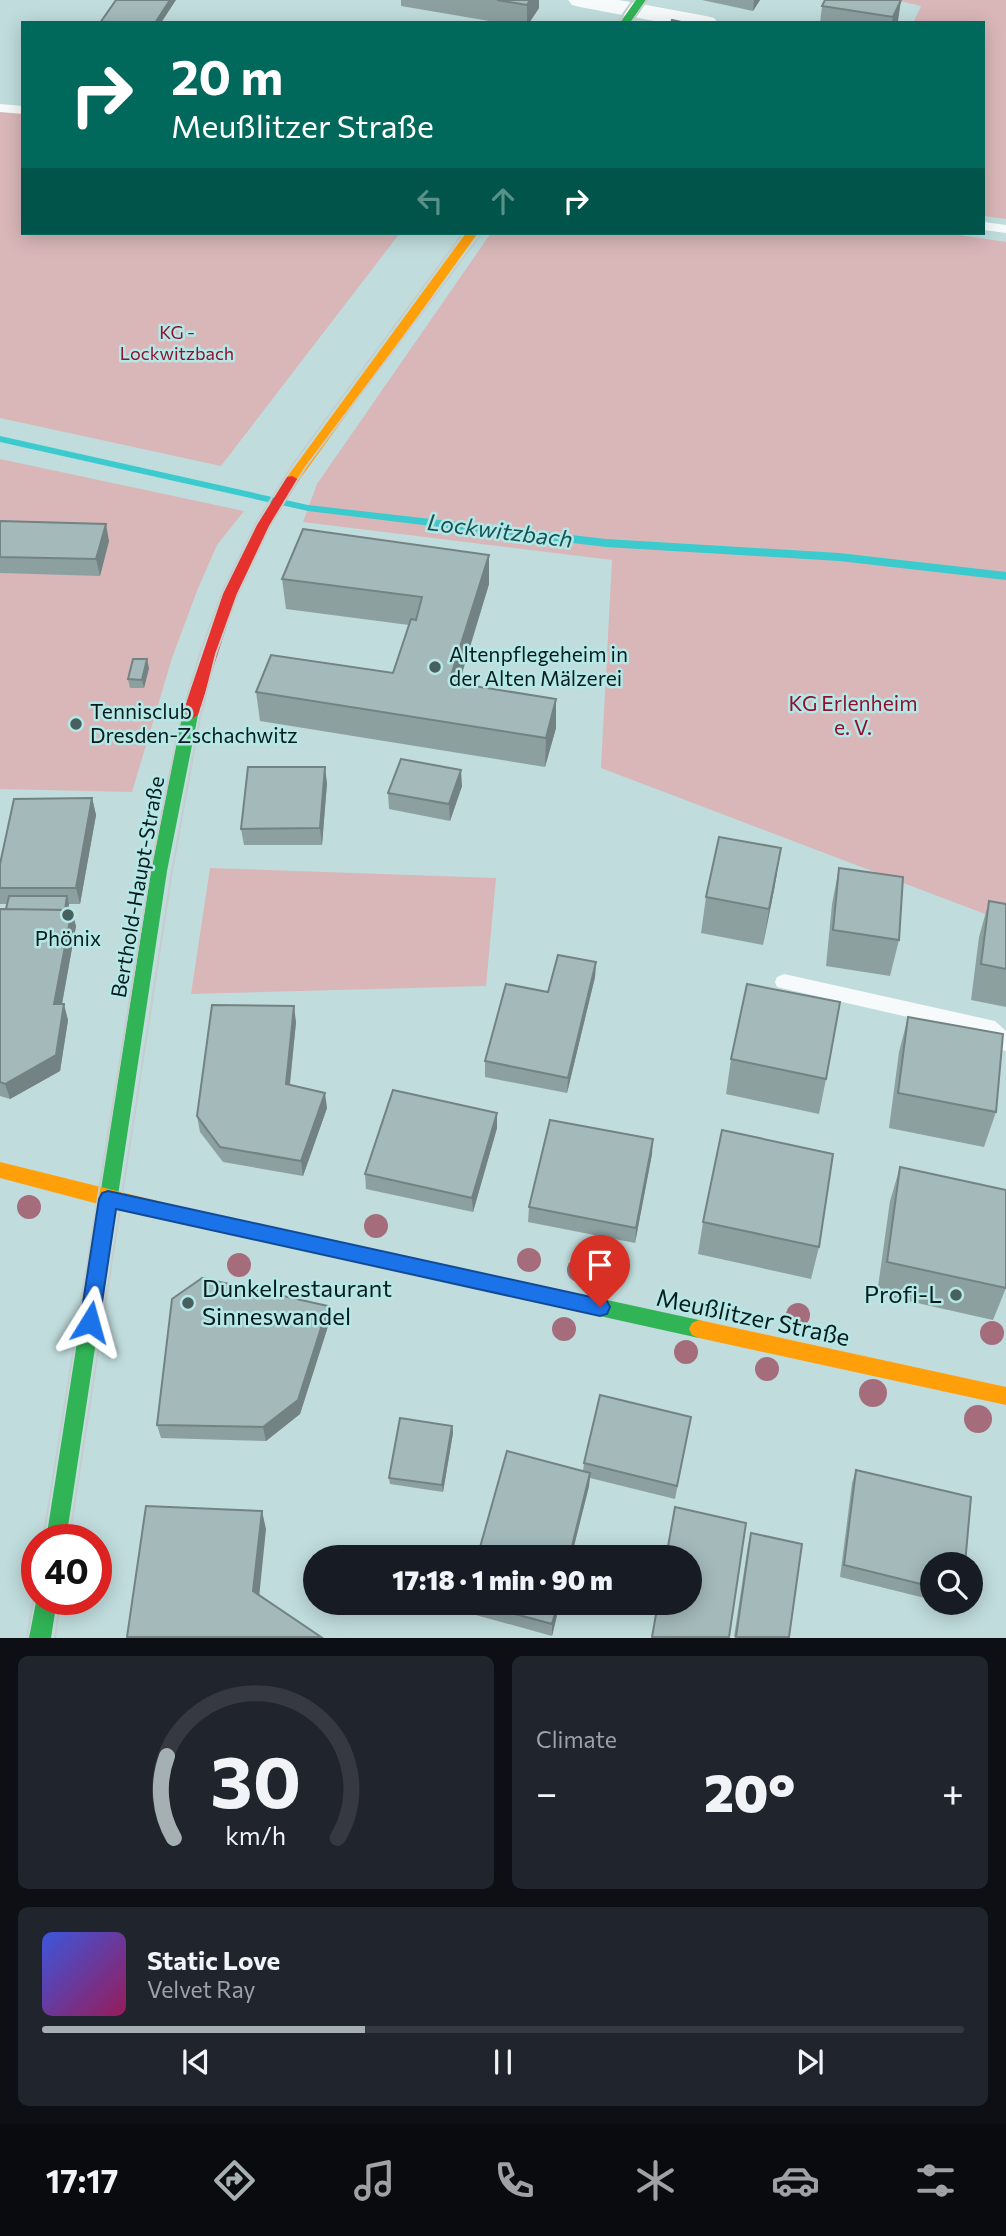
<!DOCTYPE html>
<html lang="en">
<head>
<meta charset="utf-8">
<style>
  :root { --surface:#171b24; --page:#20242c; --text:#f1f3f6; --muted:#9ea1a6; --line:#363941; --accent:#a5b0b2 }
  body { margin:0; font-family:Commissioner,sans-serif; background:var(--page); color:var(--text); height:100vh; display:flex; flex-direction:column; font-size:26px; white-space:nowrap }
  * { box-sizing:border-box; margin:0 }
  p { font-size:23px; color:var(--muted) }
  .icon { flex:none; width:38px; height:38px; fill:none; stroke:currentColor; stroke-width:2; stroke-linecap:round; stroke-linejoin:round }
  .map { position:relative; height:1638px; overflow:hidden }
  .panel { display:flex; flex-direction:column; gap:18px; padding:18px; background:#0d0f14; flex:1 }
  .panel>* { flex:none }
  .guide { position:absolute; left:21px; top:21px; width:964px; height:214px; border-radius:0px; box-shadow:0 4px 18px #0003; background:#00695c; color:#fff; overflow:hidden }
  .buttons { position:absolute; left:920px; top:1552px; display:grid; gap:14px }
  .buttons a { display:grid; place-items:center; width:63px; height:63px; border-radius:50%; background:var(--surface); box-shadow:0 4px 18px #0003; font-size:35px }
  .speed { position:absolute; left:21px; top:1524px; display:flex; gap:14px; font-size:35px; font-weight:700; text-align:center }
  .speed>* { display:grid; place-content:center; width:91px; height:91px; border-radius:50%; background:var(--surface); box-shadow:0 4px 18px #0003; line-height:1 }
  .speed .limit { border:10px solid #d22; background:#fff; color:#111 }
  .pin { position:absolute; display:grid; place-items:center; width:60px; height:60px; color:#fff; margin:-72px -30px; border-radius:50% 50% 50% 0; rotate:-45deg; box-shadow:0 0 7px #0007 }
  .pin .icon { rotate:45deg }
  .me { position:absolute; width:77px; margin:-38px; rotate:8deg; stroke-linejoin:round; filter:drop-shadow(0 0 5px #0008) }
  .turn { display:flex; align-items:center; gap:24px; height:147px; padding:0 35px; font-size:32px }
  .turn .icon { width:91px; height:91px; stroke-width:2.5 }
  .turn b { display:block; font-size:49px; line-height:60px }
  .lanes { display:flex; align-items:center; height:66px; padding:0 35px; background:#0003; justify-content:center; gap:35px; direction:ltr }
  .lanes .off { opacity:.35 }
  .big { font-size:52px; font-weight:800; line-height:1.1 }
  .panel .tile { flex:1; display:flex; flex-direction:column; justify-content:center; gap:10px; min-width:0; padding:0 24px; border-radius:10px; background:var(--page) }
  .panel .dial { align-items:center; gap:0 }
  .dial svg { height:182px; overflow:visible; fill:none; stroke:var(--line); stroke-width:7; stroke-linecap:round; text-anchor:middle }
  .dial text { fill:var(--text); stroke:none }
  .song { display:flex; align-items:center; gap:21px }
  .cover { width:84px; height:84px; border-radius:10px; background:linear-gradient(135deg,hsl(230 70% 55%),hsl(330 70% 35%)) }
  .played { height:7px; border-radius:4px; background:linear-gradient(90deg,var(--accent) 35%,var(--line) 35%) }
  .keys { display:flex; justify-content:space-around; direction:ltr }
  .heat { display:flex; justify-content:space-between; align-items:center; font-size:38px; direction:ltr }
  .panel .tiles { flex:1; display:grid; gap:18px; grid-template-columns:1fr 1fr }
  .tile:last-child { grid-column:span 2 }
  .trip { position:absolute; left:303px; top:1545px; width:399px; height:70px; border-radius:35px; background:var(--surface); box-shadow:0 4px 18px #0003; font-weight:800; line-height:70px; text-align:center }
  .tabs { display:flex; height:112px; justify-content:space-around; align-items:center; background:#090b0e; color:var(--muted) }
  .tabs .icon { width:49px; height:49px }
  .tabs .selected { color:var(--accent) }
  .tabs b { font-size:32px; color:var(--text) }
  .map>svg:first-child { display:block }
  .green { fill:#d9b7b9 }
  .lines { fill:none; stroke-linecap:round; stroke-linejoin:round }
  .stream { fill:#3bcacd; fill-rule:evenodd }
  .lane { fill:#f6fafa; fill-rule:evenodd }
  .street { fill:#f6fafa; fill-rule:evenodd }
  .fast { fill:#30b455; fill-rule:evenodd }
  .slow { fill:#ff9f0a; fill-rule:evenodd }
  .jam { fill:#e5322d; fill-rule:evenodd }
  .tram { stroke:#c5cece; stroke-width:2 }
  .tree { fill:#a56d7c }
  .wall { fill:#8da0a0 }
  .shaded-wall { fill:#738282 }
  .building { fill:#a4baba; stroke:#738282; stroke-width:2 }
  .route { fill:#1a73e8; stroke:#114b97; stroke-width:2 }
  .poi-dot { fill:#485f5f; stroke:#b5e7e7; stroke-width:2.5 }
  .labels { text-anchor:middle; stroke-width:5; stroke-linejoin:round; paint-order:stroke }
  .far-park-label { font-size:18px; fill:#8f122d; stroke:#b5e7e7 }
  .poi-label { font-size:21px; fill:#081c1c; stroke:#b5e7e7; text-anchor:start }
  .park-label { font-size:21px; fill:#8f122d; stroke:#b5e7e7 }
  .street-label { font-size:21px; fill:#081c1c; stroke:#b5e7e7 }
  .water-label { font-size:23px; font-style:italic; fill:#135455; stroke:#b5e7e7 }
  .near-poi-label { font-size:24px; fill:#081c1c; stroke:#b5e7e7; text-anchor:start }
  .near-street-label { font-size:24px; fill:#081c1c; stroke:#b5e7e7 }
</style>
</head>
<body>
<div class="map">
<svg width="1006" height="1638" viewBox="0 0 1006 1638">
  <rect width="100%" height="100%" fill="#c0dcdc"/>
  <!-- green -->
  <path class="green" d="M896,0H1006V219L984,216V23H913L921,6Z
    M0,104L23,107V233H400L221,466L0,418Z
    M491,233H947L1006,242V922L601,768L612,560L303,522L317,484Z
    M0,459L244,511L217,545L197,591L172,658L132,792L0,789Z
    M210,868L496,878L486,986L191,994Z"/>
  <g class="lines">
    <!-- stream -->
    <path class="stream" d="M0,436L308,505L606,539L839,553L1006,572V580L839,561L606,547L308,511L0,442Z"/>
    <!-- lane -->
    <path class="lane" d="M0,104L23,106V114L0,112Z
      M984,222L1006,225V233L984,230Z
      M784,974L995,1021L1006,1031V1051L999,1049L982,1034L777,987L775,982L777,977Z"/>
    <!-- street -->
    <path class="street" d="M568,0H619L706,16L714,18L718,23H665L580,7L572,5Z"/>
    <!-- fast -->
    <path class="fast" d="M636,0H646L630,23H620Z
      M190,710L198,715L167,871L66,1540H46L151,871L182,715Z
      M210,1214L699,1320L706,1323L709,1329L706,1335L699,1338L210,1230L203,1228L201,1222L203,1216Z
      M37,1597V1600H57L51,1638H29Z"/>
    <!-- slow -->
    <path class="slow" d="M466,233H478L297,483H287V477Z
      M0,1162L210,1214L217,1216L219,1222L217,1228L210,1230L121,1210L0,1178Z
      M699,1320L1006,1387V1405L699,1338L692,1335L689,1329L692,1323Z"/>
    <!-- jam -->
    <path class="jam" d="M292,476L299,480L271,525L237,594L198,715L190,720L185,719L182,715L223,594L257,525L287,477Z"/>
    <!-- tram -->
    <path class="tram" d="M617,23L633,0
      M631,23L647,0
      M43,1540L150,872L181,717L200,653L223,590L256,523L293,464L463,233
      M69,1540L172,871L200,718L216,654L237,596L270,526L305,468L482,233
      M27,1638L37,1578
      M55,1638L60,1600"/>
  </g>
  <!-- trees -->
  <g class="tree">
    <circle cx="29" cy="1207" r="12"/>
    <circle cx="376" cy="1226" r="12"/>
    <circle cx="529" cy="1260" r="12"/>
    <circle cx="239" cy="1265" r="12"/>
    <circle cx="579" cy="1270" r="12"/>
    <circle cx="798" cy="1315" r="12"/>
    <circle cx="564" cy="1329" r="12"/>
    <circle cx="992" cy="1333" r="12"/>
    <circle cx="686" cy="1352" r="12"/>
    <circle cx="767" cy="1369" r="12"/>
    <circle cx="873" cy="1393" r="14"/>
    <circle cx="978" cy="1419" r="14"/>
  </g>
  <!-- wall -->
  <path class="wall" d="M401,0H539V8L529,23H501L401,6Z
    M702,0H760L753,11Z
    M901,0L897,23H820L822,6Z
    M0,521L109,541L100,576L0,573Z
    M282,579L489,584L459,684L556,699V728L545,767L260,721L256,692L393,673L409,625L286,609Z
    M149,668L144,688H130L128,679Z
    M327,783L322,845H244L241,829Z
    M462,786L450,821L389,809L388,793Z
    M92,798L96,815L80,904H69L68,910L76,926L62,1004L68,1020L60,1071L10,1099L0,1096V909H6L7,904H0V864Z
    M839,868L899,940L890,976L826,966L832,904Z
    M775,885L763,945L701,933L706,897Z
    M989,901L1006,904V1007L971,1000L979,937Z
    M596,962L595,977L567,1093L485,1077V1061L548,992Z
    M908,1017L996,1112L984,1147L889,1128L899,1052Z
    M296,1022L290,1085L327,1108L303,1176L223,1162L200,1132L197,1116Z
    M731,1059L826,1079L819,1114L726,1094Z
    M497,1128L473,1212L366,1189L365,1174Z
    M652,1154L635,1243L528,1222L529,1207Z
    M900,1167L1006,1288L993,1320L877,1294L890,1201Z
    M703,1222L819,1247L811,1279L698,1254Z
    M328,1306L330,1320L300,1414L266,1441L161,1438L157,1425Z
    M691,1417L675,1499L590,1478L589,1486L571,1558H477L583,1471L584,1463Z
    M452,1426L453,1433L443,1492L390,1484L389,1478Z
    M856,1470L933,1564V1600L840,1577L852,1483Z
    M751,1533L789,1637H734L748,1545Z
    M465,1603H560L552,1636L465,1612Z
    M944,1603H958L957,1606Z"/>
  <!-- shaded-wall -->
  <path class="shaded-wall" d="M170,0H176L161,23H155Z
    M530,0H539V8L529,23H527V5Z
    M754,0H760L753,11Z
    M901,0L898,21L897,23H892L893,17Z
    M106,524L109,541L100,576L96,559Z
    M489,555V584L450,712L449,682Z
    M147,659L149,668L144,688L142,680Z
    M556,699V728L545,767L546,738Z
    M325,767L327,783L322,845L320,828Z
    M461,770L462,786L450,821L449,804Z
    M92,798L96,815L80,904L76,888Z
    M781,848L775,885L763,945L769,909Z
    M67,896L69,904L66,926L63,917Z
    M72,910L76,926L59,1020L54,1004Z
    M596,962L595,977L567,1093L568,1078Z
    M64,1004L68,1020L60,1071L10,1099L5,1084Z
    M294,1006L296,1022L288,1100L286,1084Z
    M325,1093L327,1108L303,1176L301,1161Z
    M497,1113V1128L473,1212L472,1198Z
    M653,1139L652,1154L635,1243L636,1228Z
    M328,1306L330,1320L300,1414L266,1441L263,1427Z
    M452,1426L453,1433L443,1492L442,1485Z
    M590,1473L589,1486L571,1558H569Z
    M262,1511L266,1529L258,1608L253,1591Z
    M558,1603H560L552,1636V1624Z"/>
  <!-- building -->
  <path class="building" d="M116,0H170L155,23H100Z
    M497,0H530L527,5Z
    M825,0H901L893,17L822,6Z
    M672,20L686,23H671Z
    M0,521L106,524L96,559L0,557Z
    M303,529L489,555L449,682L556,699L546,738L256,692L271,655L393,673L411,619L416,620L422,597L282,579Z
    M133,659H147L142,680L128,679Z
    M401,759L461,770L449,804L388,793Z
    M248,767H325L320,828L241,829Z
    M92,798L76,888H0V864L14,799Z
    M719,837L781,848L769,909L706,897Z
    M839,868L903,877L899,940L833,930Z
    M9,896H67L65,910L6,909Z
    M989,901L1006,904V969L981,964Z
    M0,909L72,910L54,1004H64L56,1055L5,1084L0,1082Z
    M558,955L596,962L568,1078L485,1061L506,984L548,992Z
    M747,984L840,1002L826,1079L731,1059Z
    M212,1005L294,1006L286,1084L325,1093L301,1161L220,1147L197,1116Z
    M908,1017L1003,1034L996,1112L898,1093Z
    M393,1090L497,1113L472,1198L365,1174Z
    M550,1120L653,1139L636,1228L529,1207Z
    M722,1130L833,1154L819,1247L703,1222Z
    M900,1167L1006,1190V1288L887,1262Z
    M202,1278L328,1306L298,1400L263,1427L157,1425L172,1299Z
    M600,1395L691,1417L677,1486L584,1463Z
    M400,1418L452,1426L442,1485L389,1478Z
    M507,1451L590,1473L569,1558H477Z
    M856,1470L971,1497L965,1564H933V1587L844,1565Z
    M146,1506L262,1511L253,1591L321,1637H127Z
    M675,1507L746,1523L729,1637H652L658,1603H690V1558H666Z
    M751,1533L802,1544L789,1637H736Z
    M474,1603H558L552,1624Z"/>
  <!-- route -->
  <path class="route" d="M108,1191L600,1299L607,1301L610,1307L607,1314L600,1316L116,1209L99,1322L97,1329L90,1331L83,1329L80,1322L99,1199L102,1193Z"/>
  <!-- markers -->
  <g class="poi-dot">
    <circle cx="435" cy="667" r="7"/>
    <circle cx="76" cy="724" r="7"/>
    <circle cx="68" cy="915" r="7"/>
    <circle cx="956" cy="1295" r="7"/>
    <circle cx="188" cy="1303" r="7"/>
  </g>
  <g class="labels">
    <!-- far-park labels -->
    <g class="far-park-label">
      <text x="177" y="339">KG -<tspan x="177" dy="21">Lockwitzbach</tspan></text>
    </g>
    <!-- poi labels -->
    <g class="poi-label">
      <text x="449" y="662">Altenpflegeheim in<tspan x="449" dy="24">der Alten Mälzerei</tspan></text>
      <text x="90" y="719">Tennisclub<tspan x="90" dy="24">Dresden-Zschachwitz</tspan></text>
      <text x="68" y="946" text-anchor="middle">Phönix</text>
    </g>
    <!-- park labels -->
    <g class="park-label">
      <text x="853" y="711">KG Erlenheim<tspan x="853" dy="24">e. V.</tspan></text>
    </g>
    <!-- street labels -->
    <g class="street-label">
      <text transform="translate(138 887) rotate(-80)" y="7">Berthold-Haupt-Straße</text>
    </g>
    <!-- water labels -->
    <g class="water-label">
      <text transform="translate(500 531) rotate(7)" y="8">Lockwitzbach</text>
    </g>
    <!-- near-poi labels -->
    <g class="near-poi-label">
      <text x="202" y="1297">Dunkelrestaurant<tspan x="202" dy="28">Sinneswandel</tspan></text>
      <text x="942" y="1303" text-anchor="end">Profi-L</text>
    </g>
    <!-- near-street labels -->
    <g class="near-street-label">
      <text transform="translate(753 1318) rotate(12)" y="8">Meußlitzer Straße</text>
    </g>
  </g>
</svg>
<div class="buttons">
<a><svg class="icon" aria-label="search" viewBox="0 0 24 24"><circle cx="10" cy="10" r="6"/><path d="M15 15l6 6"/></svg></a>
</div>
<div class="speed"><div class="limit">40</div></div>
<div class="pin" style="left:600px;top:1307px;background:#d93025"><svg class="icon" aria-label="arrive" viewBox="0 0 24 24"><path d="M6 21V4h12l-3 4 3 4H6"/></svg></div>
<svg class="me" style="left:90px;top:1322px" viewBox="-20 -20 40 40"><path d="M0-17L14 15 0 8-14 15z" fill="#1a73e8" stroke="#fff" stroke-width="4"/></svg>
<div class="trip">17:18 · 1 min · 90 m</div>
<div class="guide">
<div class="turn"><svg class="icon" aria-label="right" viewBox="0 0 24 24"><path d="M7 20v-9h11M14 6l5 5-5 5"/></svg><div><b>20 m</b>Meußlitzer Straße</div></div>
<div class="lanes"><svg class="icon off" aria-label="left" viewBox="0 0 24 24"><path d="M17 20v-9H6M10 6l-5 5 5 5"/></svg><svg class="icon off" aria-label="ahead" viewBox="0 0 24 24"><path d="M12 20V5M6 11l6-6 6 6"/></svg><svg class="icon" aria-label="right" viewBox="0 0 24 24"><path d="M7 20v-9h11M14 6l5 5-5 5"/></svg></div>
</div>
</div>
<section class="panel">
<div class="tiles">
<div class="tile dial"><svg viewBox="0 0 100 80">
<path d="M14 69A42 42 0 1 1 86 69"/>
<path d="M14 69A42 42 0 0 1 11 33" stroke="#a5b0b2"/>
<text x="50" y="56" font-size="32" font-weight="700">30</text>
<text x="50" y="72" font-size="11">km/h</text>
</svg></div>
<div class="tile"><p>Climate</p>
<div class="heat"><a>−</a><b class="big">20°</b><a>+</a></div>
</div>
<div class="tile">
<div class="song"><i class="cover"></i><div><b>Static Love</b><p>Velvet Ray</p></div></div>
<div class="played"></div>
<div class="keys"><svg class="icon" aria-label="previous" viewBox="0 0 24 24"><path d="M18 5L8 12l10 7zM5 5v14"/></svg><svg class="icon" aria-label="pause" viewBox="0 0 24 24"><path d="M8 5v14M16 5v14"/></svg><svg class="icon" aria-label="next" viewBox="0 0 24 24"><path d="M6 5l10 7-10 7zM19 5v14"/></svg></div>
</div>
</div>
</section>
<nav class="tabs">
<b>17:17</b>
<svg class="icon selected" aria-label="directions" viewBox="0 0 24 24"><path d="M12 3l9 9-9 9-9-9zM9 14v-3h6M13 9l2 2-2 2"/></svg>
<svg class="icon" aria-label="music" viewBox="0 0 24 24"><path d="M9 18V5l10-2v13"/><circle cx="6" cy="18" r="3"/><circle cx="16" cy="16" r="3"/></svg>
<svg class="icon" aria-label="phone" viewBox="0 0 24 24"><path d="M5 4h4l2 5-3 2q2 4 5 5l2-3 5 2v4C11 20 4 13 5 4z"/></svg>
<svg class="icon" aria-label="climate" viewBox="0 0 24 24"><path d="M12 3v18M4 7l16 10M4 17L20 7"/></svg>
<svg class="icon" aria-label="car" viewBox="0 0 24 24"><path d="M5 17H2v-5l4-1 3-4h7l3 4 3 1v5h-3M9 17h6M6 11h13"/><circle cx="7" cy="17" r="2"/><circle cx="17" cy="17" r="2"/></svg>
<svg class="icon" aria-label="filters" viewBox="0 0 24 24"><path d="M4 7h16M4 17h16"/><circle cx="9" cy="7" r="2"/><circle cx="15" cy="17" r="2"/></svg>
</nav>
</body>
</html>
